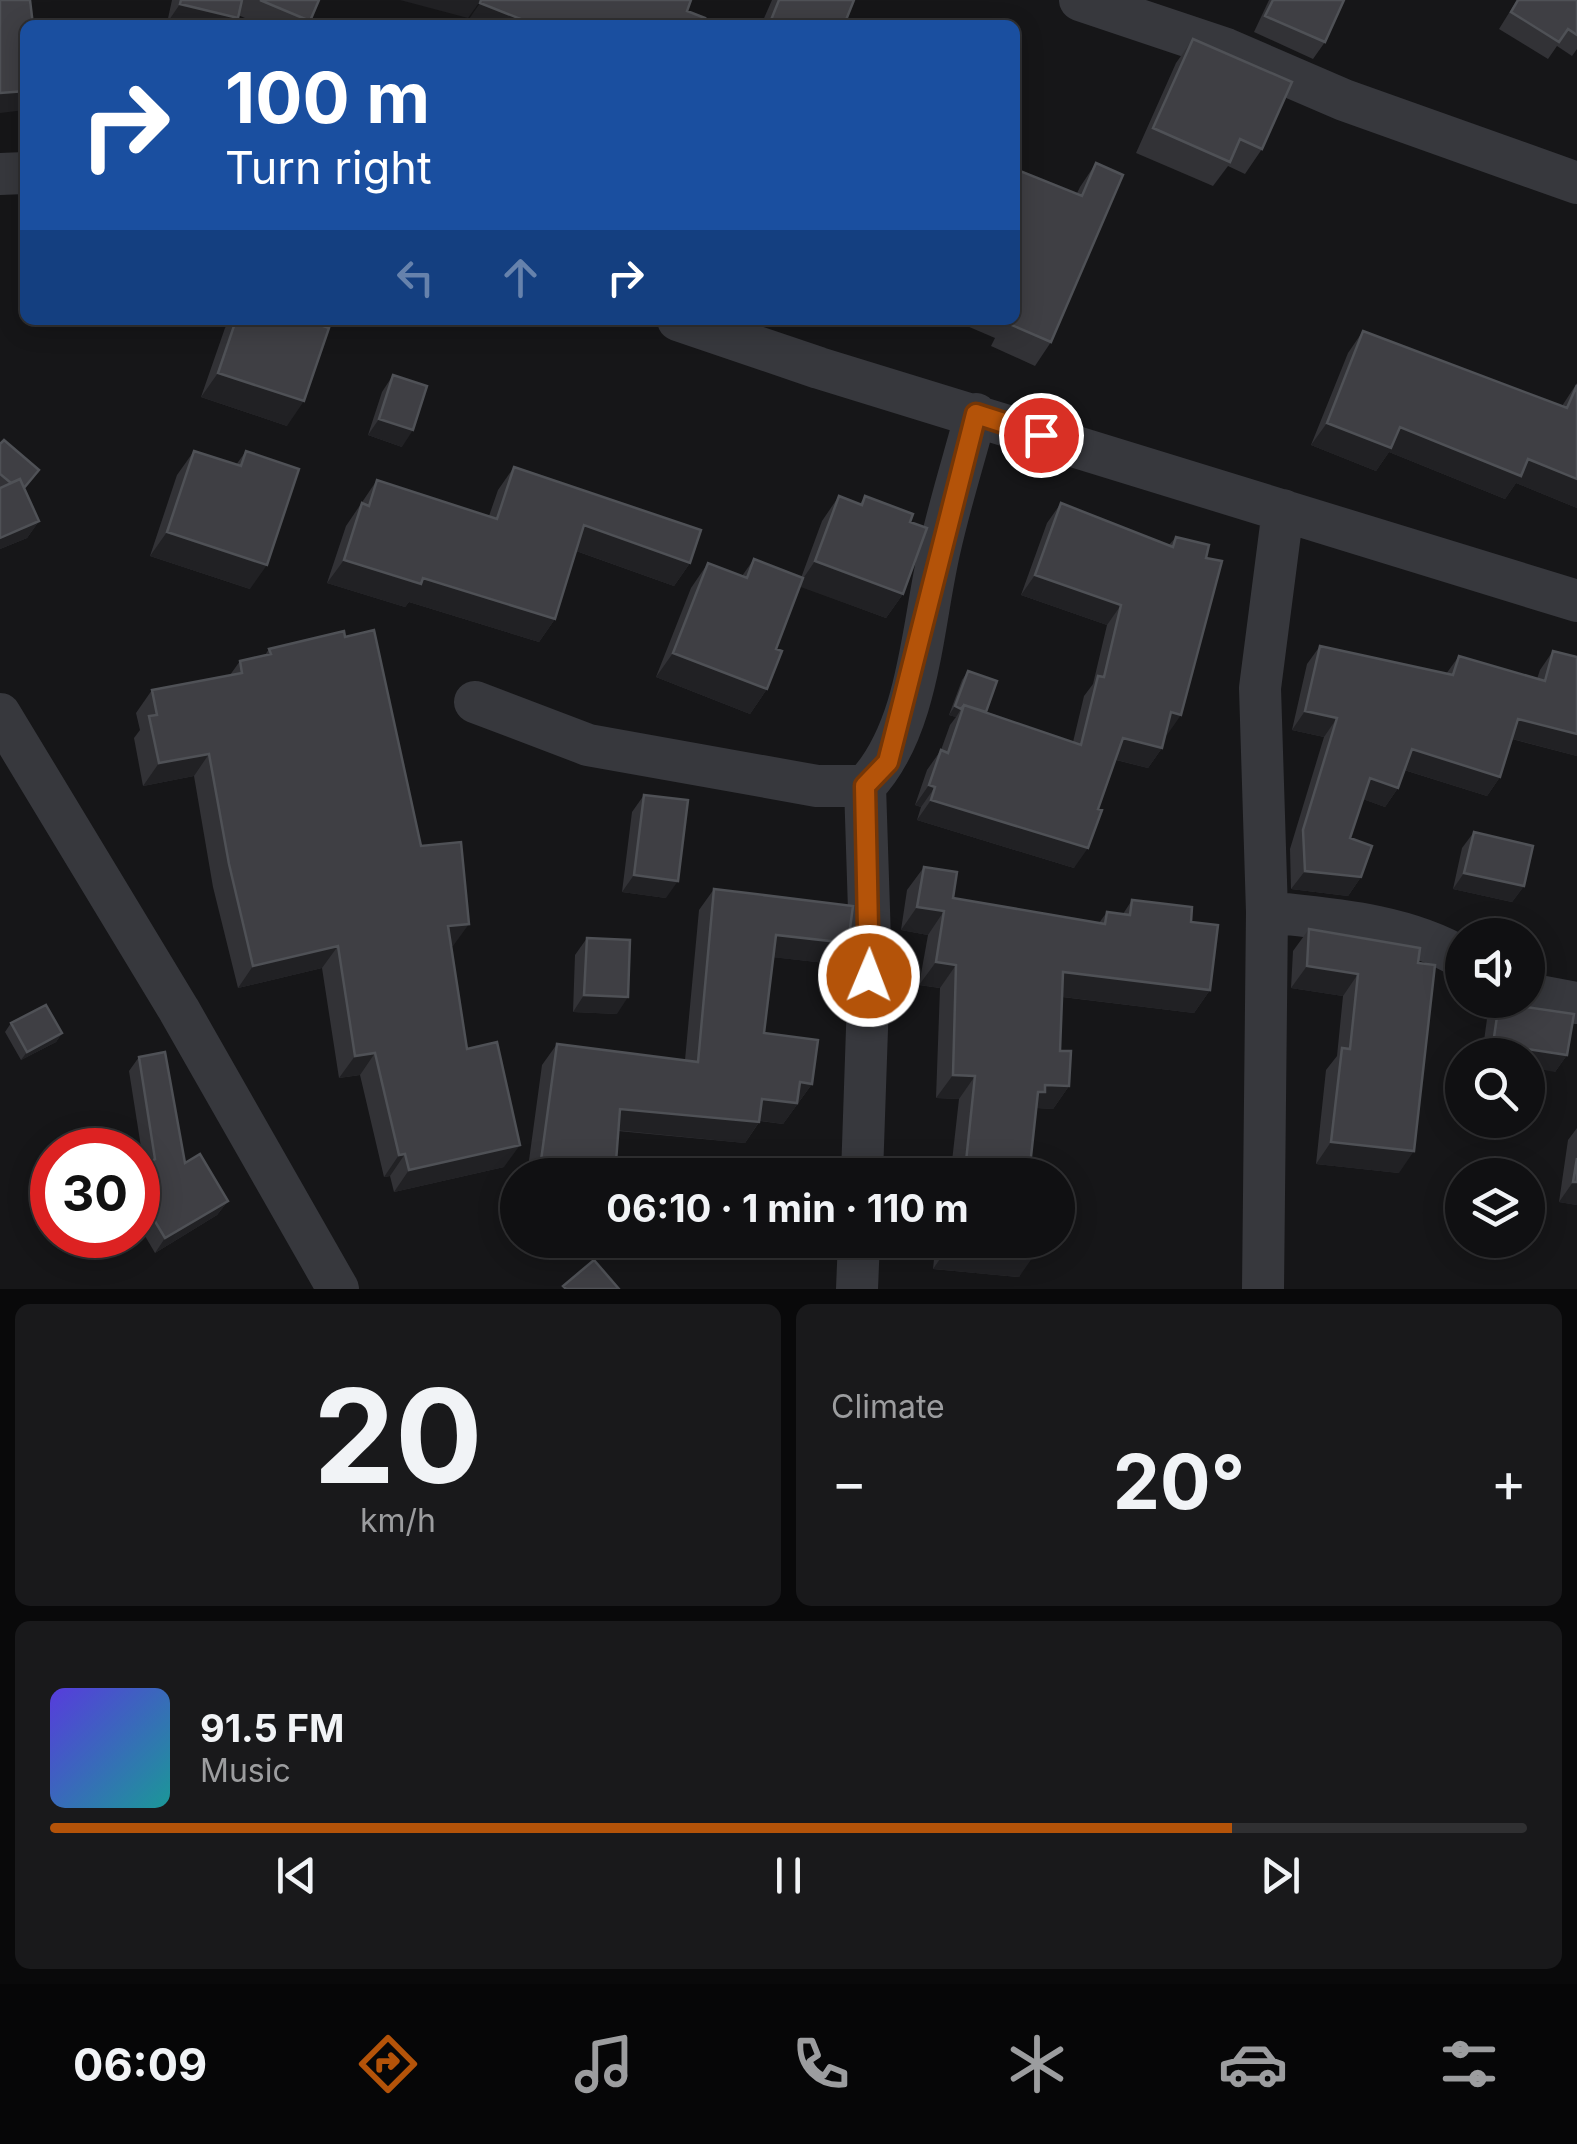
<!DOCTYPE html>
<html lang="en">
<head>
<meta charset="utf-8">
<style>
  :root { --surface:#101012; --page:#19191b; --text:#f1f3f6; --muted:#9c9d9f; --line:#303032; --accent:#b45309 }
  body { margin:0; font-family:Inter,sans-serif; background:var(--page); color:var(--text); height:100vh; display:flex; flex-direction:column; font-size:38px; white-space:nowrap }
  * { box-sizing:border-box; margin:0 }
  p { font-size:32px; color:var(--muted) }
  .icon { flex:none; width:55px; height:55px; fill:none; stroke:currentColor; stroke-width:2; stroke-linecap:round; stroke-linejoin:round }
  .map { position:relative; height:1289px; overflow:hidden }
  .drawer { display:flex; flex-direction:column; gap:15px; padding:15px; background:#09090a; flex:1 }
  .drawer>* { flex:none }
  .top-card { position:absolute; left:20px; top:20px; width:1000px; height:305px; border-radius:15px; box-shadow:0 5px 25px #0003,0 0 0 2px var(--line); background:#1a4fa0; color:#fff; overflow:hidden }
  .tools { position:absolute; left:1445px; top:918px; display:grid; gap:20px }
  .tools a { display:grid; place-items:center; width:100px; height:100px; border-radius:50%; background:var(--surface); box-shadow:0 5px 25px #0003,0 0 0 2px var(--line); font-size:50px }
  .speed { position:absolute; left:30px; top:1128px; display:flex; gap:20px; font-size:50px; font-weight:700; text-align:center }
  .speed>* { display:grid; place-content:center; width:130px; height:130px; border-radius:50%; background:var(--surface); box-shadow:0 5px 25px #0003,0 0 0 2px var(--line); line-height:1 }
  .speed .limit { border:15px solid #d22; background:#fff; color:#111 }
  .pin { position:absolute; display:grid; place-items:center; width:85px; height:85px; color:#fff; margin:-42px; border:5px solid #fff; border-radius:50%; box-shadow:0 2px 10px #0007 }
  .me { position:absolute; width:110px; margin:-55px; rotate:1deg; stroke-linejoin:round; filter:drop-shadow(0 0 8px #0008) }
  .turn { display:flex; align-items:center; gap:35px; height:210px; padding:0 40px; font-size:45px }
  .turn .icon { width:130px; height:130px; stroke-width:2.5 }
  .turn b { display:block; font-size:70px; line-height:85px }
  .lanes { display:flex; align-items:center; height:95px; padding:0 40px; background:#0003; justify-content:center; gap:50px; direction:ltr }
  .lanes .off { opacity:.35 }
  .big { font-size:75px; font-weight:700; line-height:1.1 }
  .drawer .card { flex:1; display:flex; flex-direction:column; justify-content:center; gap:15px; min-width:0; padding:0 35px; border-radius:15px; background:var(--page) }
  .drawer .dial { align-items:center; gap:0 }
  .dial b { font-size:130px; line-height:1 }
  .song { display:flex; align-items:center; gap:30px }
  .cover { width:120px; height:120px; border-radius:15px; background:linear-gradient(135deg,hsl(250 70% 55%),hsl(180 70% 35%)) }
  .played { height:10px; border-radius:5px; background:linear-gradient(90deg,var(--accent) 80%,var(--line) 80%) }
  .keys { display:flex; justify-content:space-around; direction:ltr }
  .heat { display:flex; justify-content:space-between; align-items:center; font-size:55px; direction:ltr }
  .drawer .tiles { flex:1; display:grid; gap:15px; grid-template-columns:1fr 1fr }
  .card:last-child { grid-column:span 2 }
  .trip { position:absolute; left:500px; top:1158px; width:575px; height:100px; border-radius:50px; background:var(--surface); box-shadow:0 5px 25px #0003,0 0 0 2px var(--line); font-weight:700; line-height:100px; text-align:center }
  .tabs { display:flex; height:160px; justify-content:space-around; align-items:center; background:#060607; color:var(--muted) }
  .tabs .icon { width:70px; height:70px }
  .tabs .current { color:var(--accent) }
  .tabs b { font-size:45px; color:var(--text) }
  .map>svg:first-child { display:block }
  .lines { fill:none; stroke-linecap:round; stroke-linejoin:round }
  .minor { stroke:#37383d; stroke-width:42 }
  .wall { fill:#323236 }
  .shaded-wall { fill:#212124 }
  .building { fill:#3f3f44; stroke:#4f5156; stroke-width:2.5 }
  .route-casing { stroke:#753606; stroke-width:25 }
  .route { stroke:#b45309; stroke-width:18 }
</style>
</head>
<body>
<div class="map">
<svg width="1577" height="1289" viewBox="0 0 1577 1289">
  <rect width="100%" height="100%" fill="#161618"/>
  <g class="lines">
    <!-- minor -->
    <path class="minor" d="M1080,0L1226,49L1344,100L1577,183
      M0,174L25,173
      M678,320L819,368L1577,601
      M1283,510L1260,688L1267,912C1331,919 1406,924 1462,958
      M475,702L588,745L817,786H865C920,728 922,624 940,548C950,503 964,459 976,414
      M0,714L179,1010L338,1289
      M1528,994L1577,1003
      M862,1175L870,941L865,786
      M857,1289L859,1240
      M1263,1289L1267,912"/>
  </g>
  <!-- wall -->
  <path class="wall" d="M172,0H319L307,25H261L238,15L233,25H176L167,23Z
    M772,0H854L844,25H761Z
    M1269,0H1344L1325,42L1313,59L1254,32Z
    M1517,0H1577V49L1572,56L1557,46L1548,59L1499,29Z
    M1193,39L1262,149L1245,174L1228,166L1213,186L1136,153L1176,63Z
    M1096,163L1051,342L1035,366L991,346L995,338L953,320H1015L1080,187Z
    M230,320H306L287,426L201,397L225,328Z
    M1363,331L1562,406L1577,383V508L1516,483L1505,499L1389,452L1376,471L1311,445L1348,353Z
    M393,375L402,447L368,435L382,392Z
    M0,444L24,489L39,521L27,538L0,549Z
    M194,451L236,465L246,451L250,589L150,556L177,475Z
    M514,467L690,563L674,586L576,551L555,619L539,642L409,602L405,607L327,583L346,526L377,480L489,516L498,490Z
    M839,496L860,504L865,496L910,522L903,594L886,618L800,586L776,649L767,689L750,714L656,677L691,588L708,563L742,576L754,559L801,578L822,521Z
    M1061,503L1169,545L1176,537L1167,735L1165,734L1162,748L1148,768L1116,760L1074,868L917,820L921,807L915,805L927,770L941,750L950,725L956,717L949,715L962,680L968,671L986,712L1073,742L1084,696L1093,684L1107,625L1021,595L1047,523Z
    M1320,646L1446,674L1459,656L1537,679L1540,670L1553,651L1577,756L1512,739L1500,777L1487,796L1404,770L1398,788L1385,807L1363,799L1350,838L1361,877L1348,896L1291,889L1290,849L1324,737L1292,730L1307,664Z
    M269,649L421,846L453,946H451L467,1049L504,1167L394,1192L390,1176L384,1177L360,1075L339,1078L322,968L238,988L213,887L194,776L143,786L134,738L140,730L136,713L152,690L230,675L240,661L265,655Z
    M644,795L666,898L622,892L632,812Z
    M1474,832L1524,886L1512,902L1453,889L1462,848Z
    M924,867L953,898L1099,923L1107,912L1123,914L1132,900L1191,922L1210,990L1194,1013L1062,997L1060,1051L1069,1086L1053,1109L1037,1108L1029,1175H944L948,1169L951,1170L959,1099L936,1098L940,988L919,985L928,935L901,930L907,890Z
    M714,889L834,964L773,957L764,1033L812,1084L783,1124L760,1121L745,1143L618,1131L615,1175H527L542,1065L557,1044L685,1060L699,910Z
    M1309,929L1418,963L1399,1173L1316,1164L1326,1070L1337,1056L1343,996L1291,988L1293,951Z
    M587,938L617,1014L573,1012L575,955Z
    M1499,1003L1567,1055L1555,1072L1528,1055H1482L1487,1019Z
    M11,1023L62,1033L56,1042L21,1060L5,1032Z
    M139,1057L185,1163L228,1201L217,1215L155,1253L138,1224V1169L144,1166L129,1071Z
    M1577,1128V1205L1559,1202L1568,1140Z
    M936,1240H1037L1019,1277L933,1269Z"/>
  <!-- shaded-wall -->
  <path class="shaded-wall" d="M400,0H481L468,18Z
    M480,3L536,25H475L467,22Z
    M180,4L238,18L233,25H176L167,23Z
    M25,91V110L0,113V93Z
    M218,373L304,401L287,426L201,397Z
    M379,419L413,430L402,447L368,435Z
    M1327,423L1400,427L1528,459L1577,479V508L1516,483L1505,499L1389,452L1376,471L1311,445Z
    M39,521L27,538L0,549V538Z
    M584,525L690,563L674,586L568,548Z
    M167,532L267,565L250,589L150,556Z
    M344,560L423,578L555,619L539,642L409,602L405,607L327,583Z
    M815,561L903,594L886,618L798,586Z
    M1035,575L1121,605L1107,625L1021,595Z
    M673,653L767,689L750,714L656,677Z
    M955,706L961,709L956,717L949,715Z
    M1305,711L1337,718L1324,737L1292,730Z
    M1171,712L1181,715L1167,735L1157,732Z
    M1518,719L1577,734V756L1505,737Z
    M1123,738L1162,748L1148,768L1109,758Z
    M1412,749L1500,777L1487,796L1398,768Z
    M209,754L194,776L143,786L159,763Z
    M1370,778L1398,788L1385,807L1357,797Z
    M929,785L935,787L921,807L915,805Z
    M931,800L1088,848L1074,868L917,820Z
    M1305,871L1361,877L1348,896L1291,889Z
    M1464,873L1524,886L1512,902L1453,889Z
    M634,875L678,881L666,898L622,892Z
    M917,907L944,911L928,935L901,930Z
    M469,924L453,946L432,948L448,926Z
    M776,935L848,943L834,964L761,956Z
    M338,946L322,968L238,988L253,966Z
    M936,962L956,965L940,988L919,985Z
    M1307,966L1358,974L1343,996L1291,988Z
    M1063,972L1210,990L1194,1013L1047,995Z
    M584,995L628,997L617,1014L573,1012Z
    M62,1033L56,1042L21,1060L27,1052Z
    M1493,1044L1567,1055L1555,1072L1528,1067V1055H1485Z
    M375,1053L360,1075L339,1078L355,1056Z
    M953,1075L975,1076L959,1099L936,1098Z
    M800,1082L812,1084L783,1124L748,1119L762,1099Z
    M1045,1085L1069,1086L1053,1109L1034,1108L1022,1115Z
    M620,1109L759,1122L745,1143L605,1129Z
    M1331,1142L1414,1151L1399,1173L1316,1164Z
    M520,1145L504,1167L394,1192L409,1170Z
    M405,1154L390,1176L384,1177L399,1155Z
    M1573,1182H1577V1205L1559,1202Z
    M228,1201L217,1215L155,1253L165,1238Z
    M949,1246L1035,1254L1019,1277L933,1269Z"/>
  <!-- building -->
  <path class="building" d="M0,0H30L33,25H25V91L0,93Z
    M181,0H242L238,18L180,4Z
    M260,0H319L310,21Z
    M481,0H691L687,11L705,18L702,25H536L480,3Z
    M779,0H854L844,25H769Z
    M1273,0H1344L1325,42L1265,16Z
    M1518,0H1577V35L1568,29L1559,42L1511,12Z
    M1193,39L1292,82L1262,149L1240,139L1230,162L1153,128Z
    M1096,163L1123,175L1051,342L1007,323L1009,320H1015V169L1082,196Z
    M236,320H306L329,328L304,401L218,373Z
    M1363,331L1567,408L1577,385V479L1528,459L1521,476L1400,427L1391,448L1327,423Z
    M393,375L427,386L413,430L379,419Z
    M4,440L39,470L24,488L20,479L11,483L0,474V444Z
    M194,451L241,466L246,451L299,469L267,565L167,532Z
    M514,467L701,530L690,563L584,525L555,619L423,578L421,584L344,560L362,503L369,506L377,480L497,519Z
    M20,479L39,521L0,538V488Z
    M839,496L862,505L865,496L913,514L910,522L927,528L903,594L815,561Z
    M1061,503L1173,547L1176,537L1209,545L1206,558L1222,561L1181,715L1171,712L1162,748L1123,738L1098,809L1102,810L1088,848L931,800L935,787L929,785L941,750L948,753L964,705L1081,745L1098,676L1104,677L1121,605L1035,575Z
    M754,559L803,578L776,649L782,651L767,689L673,653L708,563L747,578Z
    M374,630L421,846L461,842L469,924L448,926L467,1049L497,1042L520,1145L409,1170L405,1154L399,1155L375,1053L355,1056L338,946L253,966L229,864L209,754L159,763L149,716L157,715L152,690L242,673L240,661L271,654L269,649L344,631L345,637Z
    M1320,646L1453,675L1459,656L1545,681L1553,651L1577,657V734L1518,719L1500,777L1412,749L1398,788L1370,778L1350,838L1372,846L1361,877L1305,871L1303,830L1337,718L1305,711Z
    M968,671L997,681L986,712L964,705L961,709L955,706Z
    M644,795L688,800L678,881L634,875Z
    M1474,832L1533,846L1524,886L1464,873Z
    M924,867L957,872L953,898L1105,924L1107,912L1130,915L1132,900L1192,907L1191,922L1218,925L1210,990L1063,972L1060,1051H1071L1069,1086L1045,1085V1092H1038L1029,1175H947L948,1169L965,1171L975,1076L953,1075L956,965L936,962L944,911L917,907Z
    M714,889L853,906L848,943L776,935L764,1033L818,1040L812,1084L800,1082L797,1103L762,1099L759,1122L620,1109L615,1175H539L557,1044L698,1062Z
    M1309,929L1420,948L1418,963L1435,965L1414,1151L1331,1142L1342,1048L1350,1049L1358,974L1307,966Z
    M587,938L630,940L628,997L584,995Z
    M1499,1003L1574,1014L1567,1055L1493,1044Z
    M46,1005L62,1033L27,1052L11,1023Z
    M165,1052L185,1163L200,1154L228,1201L165,1238L138,1193V1169L155,1159L139,1057Z
    M1577,1158V1182H1573Z
    M950,1240H1037L1035,1254L949,1246Z
    M594,1260L619,1289H566L563,1286Z"/>
  <g class="lines">
    <defs>
      <path id="route" d="M869,976L865,786L888,762L976,414L1041,435"/>
    </defs>
    <!-- route casing -->
    <use href="#route" class="route-casing"/>
    <!-- route -->
    <use href="#route" class="route"/>
  </g>
</svg>
<div class="tools">
<a><svg class="icon" aria-label="sound" viewBox="0 0 24 24"><path d="M4 9h4l5-4v14l-5-4H4zM17 9q2 3 0 6"/></svg></a>
<a><svg class="icon" aria-label="search" viewBox="0 0 24 24"><circle cx="10" cy="10" r="6"/><path d="M15 15l6 6"/></svg></a>
<a><svg class="icon" aria-label="layers" viewBox="0 0 24 24"><path d="M12 4l9 5-9 5-9-5zM3 14l9 5 9-5"/></svg></a>
</div>
<div class="speed"><div class="limit">30</div></div>
<div class="pin" style="left:1041px;top:435px;background:#d93025"><svg class="icon" aria-label="arrive" viewBox="0 0 24 24"><path d="M6 21V4h12l-3 4 3 4H6"/></svg></div>
<svg class="me" style="left:869px;top:976px" viewBox="-20 -20 40 40"><circle r="17" fill="#b45309" stroke="#fff" stroke-width="3"/><path d="M0-11L8 9 0 5-8 9z" fill="#fff"/></svg>
<div class="trip">06:10 · 1 min · 110 m</div>
<div class="top-card">
<div class="turn"><svg class="icon" aria-label="right" viewBox="0 0 24 24"><path d="M7 20v-9h11M14 6l5 5-5 5"/></svg><div><b>100 m</b>Turn right</div></div>
<div class="lanes"><svg class="icon off" aria-label="left" viewBox="0 0 24 24"><path d="M17 20v-9H6M10 6l-5 5 5 5"/></svg><svg class="icon off" aria-label="ahead" viewBox="0 0 24 24"><path d="M12 20V5M6 11l6-6 6 6"/></svg><svg class="icon" aria-label="right" viewBox="0 0 24 24"><path d="M7 20v-9h11M14 6l5 5-5 5"/></svg></div>
</div>
</div>
<section class="drawer">
<div class="tiles">
<div class="card dial"><b>20</b><p>km/h</p></div>
<div class="card"><p>Climate</p>
<div class="heat"><a>−</a><b class="big">20°</b><a>+</a></div>
</div>
<div class="card">
<div class="song"><i class="cover"></i><div><b>91.5 FM</b><p>Music</p></div></div>
<div class="played"></div>
<div class="keys"><svg class="icon" aria-label="previous" viewBox="0 0 24 24"><path d="M18 5L8 12l10 7zM5 5v14"/></svg><svg class="icon" aria-label="pause" viewBox="0 0 24 24"><path d="M8 5v14M16 5v14"/></svg><svg class="icon" aria-label="next" viewBox="0 0 24 24"><path d="M6 5l10 7-10 7zM19 5v14"/></svg></div>
</div>
</div>
</section>
<nav class="tabs">
<b>06:09</b>
<svg class="icon current" aria-label="directions" viewBox="0 0 24 24"><path d="M12 3l9 9-9 9-9-9zM9 14v-3h6M13 9l2 2-2 2"/></svg>
<svg class="icon" aria-label="music" viewBox="0 0 24 24"><path d="M9 18V5l10-2v13"/><circle cx="6" cy="18" r="3"/><circle cx="16" cy="16" r="3"/></svg>
<svg class="icon" aria-label="phone" viewBox="0 0 24 24"><path d="M5 4h4l2 5-3 2q2 4 5 5l2-3 5 2v4C11 20 4 13 5 4z"/></svg>
<svg class="icon" aria-label="climate" viewBox="0 0 24 24"><path d="M12 3v18M4 7l16 10M4 17L20 7"/></svg>
<svg class="icon" aria-label="car" viewBox="0 0 24 24"><path d="M5 17H2v-5l4-1 3-4h7l3 4 3 1v5h-3M9 17h6M6 11h13"/><circle cx="7" cy="17" r="2"/><circle cx="17" cy="17" r="2"/></svg>
<svg class="icon" aria-label="filters" viewBox="0 0 24 24"><path d="M4 7h16M4 17h16"/><circle cx="9" cy="7" r="2"/><circle cx="15" cy="17" r="2"/></svg>
</nav>
</body>
</html>
